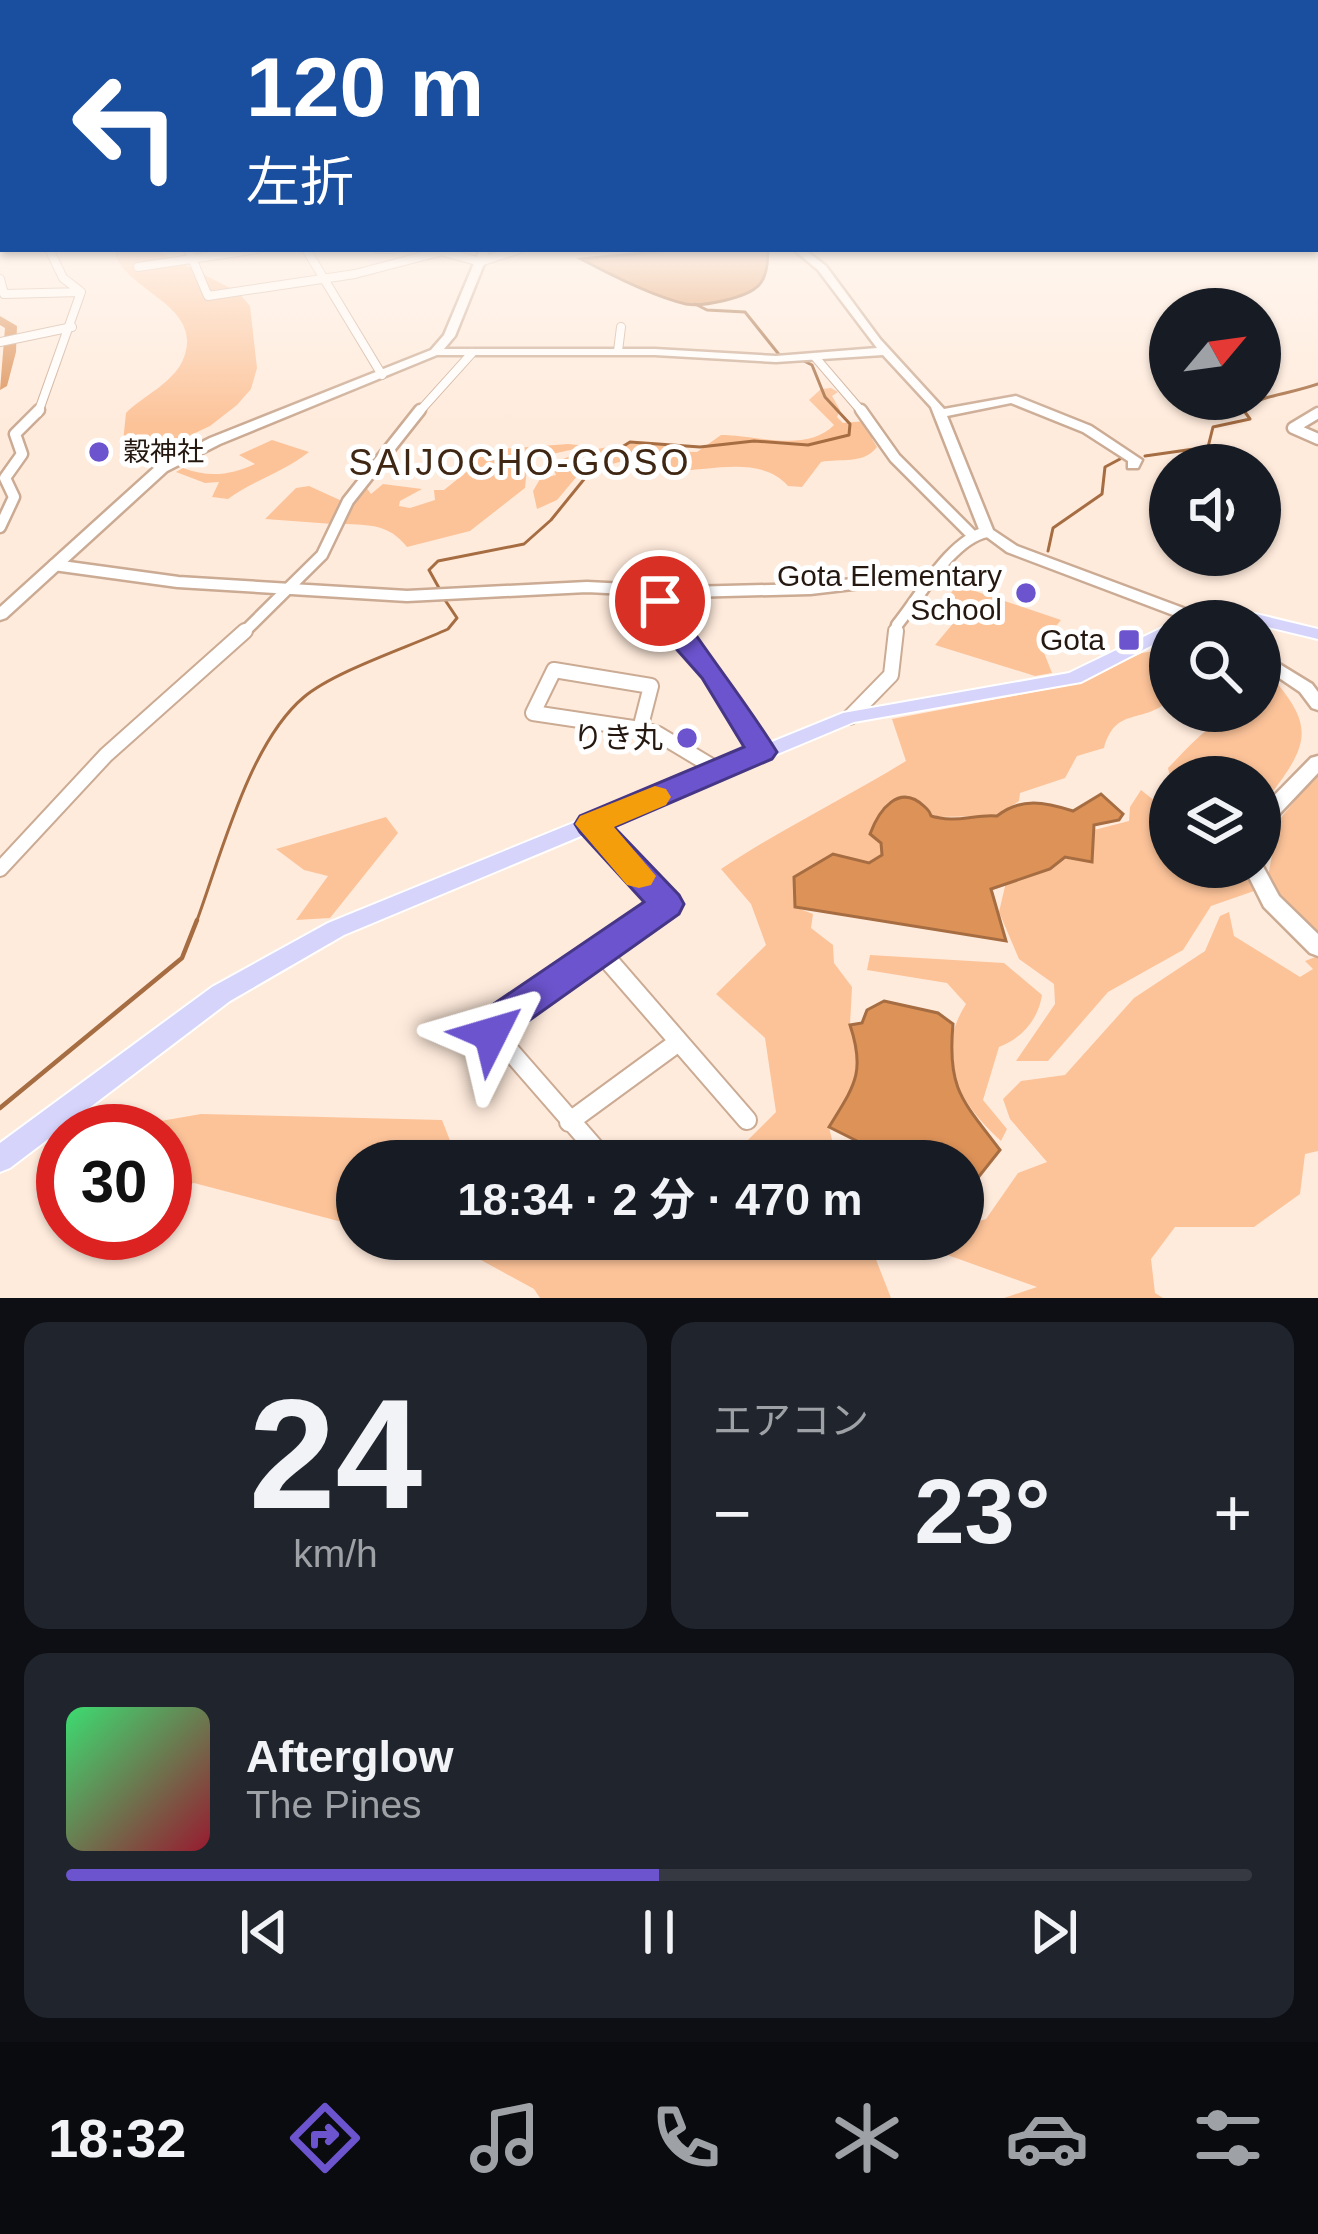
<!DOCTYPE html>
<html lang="ja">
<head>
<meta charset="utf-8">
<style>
  :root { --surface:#171b24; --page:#20242c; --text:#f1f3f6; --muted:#9ea1a6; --line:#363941; --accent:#6c54ce }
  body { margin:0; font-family:Helvetica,"Noto Sans JP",sans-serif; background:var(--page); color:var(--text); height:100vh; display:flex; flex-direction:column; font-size:45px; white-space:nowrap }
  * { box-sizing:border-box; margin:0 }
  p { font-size:39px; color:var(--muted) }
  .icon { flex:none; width:66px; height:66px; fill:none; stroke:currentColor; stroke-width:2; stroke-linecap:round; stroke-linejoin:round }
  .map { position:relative; height:1298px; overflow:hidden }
  .panel { display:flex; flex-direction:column; gap:24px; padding:24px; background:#0d0f14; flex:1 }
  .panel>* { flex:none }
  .banner { position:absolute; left:0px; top:0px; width:1320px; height:252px; box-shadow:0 3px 9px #0004; background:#1a4fa0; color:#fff; overflow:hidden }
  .needle { width:78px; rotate:61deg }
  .tools { position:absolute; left:1149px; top:288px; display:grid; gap:24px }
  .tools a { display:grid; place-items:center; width:132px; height:132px; border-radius:50%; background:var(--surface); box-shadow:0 3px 9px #0004; font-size:60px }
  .speed { position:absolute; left:36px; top:1104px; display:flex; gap:24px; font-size:60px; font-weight:700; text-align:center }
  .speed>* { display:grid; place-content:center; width:156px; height:156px; border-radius:50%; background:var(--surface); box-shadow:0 3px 9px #0004; line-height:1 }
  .speed .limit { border:18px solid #d22; background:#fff; color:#111 }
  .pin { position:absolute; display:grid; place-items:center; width:102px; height:102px; color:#fff; margin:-51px; border:6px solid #fff; border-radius:50%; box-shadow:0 3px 12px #0007 }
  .me { position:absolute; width:132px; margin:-66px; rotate:50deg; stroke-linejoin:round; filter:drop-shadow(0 0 9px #0008) }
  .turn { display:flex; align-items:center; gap:42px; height:252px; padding:0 48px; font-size:54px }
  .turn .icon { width:156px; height:156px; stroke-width:2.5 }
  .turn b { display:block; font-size:84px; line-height:102px }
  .big { font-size:90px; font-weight:700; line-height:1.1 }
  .panel .card { flex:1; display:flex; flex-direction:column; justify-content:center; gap:18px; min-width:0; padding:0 42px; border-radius:24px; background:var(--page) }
  .panel .dial { align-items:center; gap:0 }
  .dial b { font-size:156px; line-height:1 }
  .song { display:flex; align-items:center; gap:36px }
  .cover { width:144px; height:144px; border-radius:18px; background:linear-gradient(135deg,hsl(140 70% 55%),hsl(350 70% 35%)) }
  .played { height:12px; border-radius:6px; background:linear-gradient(90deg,var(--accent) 50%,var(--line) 50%) }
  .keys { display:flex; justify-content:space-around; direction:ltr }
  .heat { display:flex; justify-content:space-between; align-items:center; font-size:66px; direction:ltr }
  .panel .tiles { flex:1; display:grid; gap:24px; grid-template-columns:1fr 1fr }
  .card:last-child { grid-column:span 2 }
  .trip { position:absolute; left:336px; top:1140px; width:648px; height:120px; border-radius:60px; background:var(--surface); box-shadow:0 3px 9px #0004; font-weight:700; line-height:120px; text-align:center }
  .tab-bar { display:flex; height:192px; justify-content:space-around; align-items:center; background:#090b0e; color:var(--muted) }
  .tab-bar .icon { width:84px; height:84px }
  .tab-bar .selected { color:var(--accent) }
  .tab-bar b { font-size:54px; color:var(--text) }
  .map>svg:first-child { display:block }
  .green { fill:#fcc399 }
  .water { fill:#dd9258; stroke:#a66d42; stroke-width:3 }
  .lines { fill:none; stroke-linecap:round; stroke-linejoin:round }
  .stream-far1 { stroke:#a66d42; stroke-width:3 }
  .stream { stroke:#a66d42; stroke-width:4.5 }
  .river { fill:#dd9258; fill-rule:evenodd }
  .street-far3-casing { stroke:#cbab94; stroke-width:10 }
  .street-far2-casing { stroke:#cbab94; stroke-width:15 }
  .street-far1-casing { stroke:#cbab94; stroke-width:18 }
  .street-casing { stroke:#cbab94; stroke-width:22 }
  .secondary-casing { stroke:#cbab94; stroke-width:5 }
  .primary-casing { stroke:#fff; stroke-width:4 }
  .street-far3 { stroke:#fff; stroke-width:8 }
  .street-far2 { stroke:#fff; stroke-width:10 }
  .street-far1 { stroke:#fff; stroke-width:14 }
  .street { stroke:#fff; stroke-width:18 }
  .secondary { fill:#fff; fill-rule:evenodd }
  .primary { fill:#d7d4fb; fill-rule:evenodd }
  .route { fill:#6c54ce; stroke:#463786; stroke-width:3 }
  .slow { fill:#f59e0b }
  .poi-dot { fill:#6c54ce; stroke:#fff; stroke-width:4.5 }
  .labels { text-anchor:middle; stroke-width:10; stroke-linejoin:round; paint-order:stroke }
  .far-poi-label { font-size:27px; fill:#241810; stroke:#fff; text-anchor:start }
  .poi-label { font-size:30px; fill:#241810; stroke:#fff; text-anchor:end }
  .quarter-label { font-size:36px; letter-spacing:3px; fill:#3f2713; stroke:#fff }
</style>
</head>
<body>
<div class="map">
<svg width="1318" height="1298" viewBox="0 0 1318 1298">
  <rect width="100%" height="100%" fill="#ffebdc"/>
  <!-- green -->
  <path class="green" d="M114,249H154L238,292L250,306L257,368L251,389L237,405L210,426L134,462L123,442L126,413C143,396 171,384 182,362C209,304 121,292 114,249Z
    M831,388L838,392L832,396L840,410L837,417L843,423L866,421L876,435L872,439L877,447C863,465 840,458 821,462L802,487L788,486C762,456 713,470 678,471C665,472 653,468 640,468L644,459C622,457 606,470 584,468L557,500L537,509L533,491L540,479L556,475L552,466C568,451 626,443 648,443C666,443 680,453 697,452L721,435C756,435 807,453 834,425L809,400L821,389Z
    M272,440L309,452C284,472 254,480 228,499L212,497L219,482L205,483L176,472L183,468C209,478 231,475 255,464L239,455Z
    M568,444L588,446L521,461L527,468L525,488L470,531L407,547C389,524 370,525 342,524L365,486L371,494L383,484L422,489L400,501L399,506L410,508L435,500L434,490H444L475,465L468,459L475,451Z
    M309,486L342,501L333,524L265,519L296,488Z
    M957,585L1061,620L1041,645L1052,673L1035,676L935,645L955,621L935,614Z
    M1170,648V700C1141,725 1116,706 1104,748L1077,756L1065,778L1020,793L1019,801L997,816L932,817L881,843L882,854L869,863L833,854L794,877L795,907L813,914L811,928L833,945L834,963L852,987L850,1025L861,1056L856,1082L829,1127L837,1161H727L776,1112L765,1038L716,994L766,945L751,904L721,869C781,829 844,799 906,761L892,719L1071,685L1142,653Z
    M1260,664C1318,727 1313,741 1260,808V777H1170L1168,768C1198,738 1217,711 1260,711Z
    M1318,773V933L1296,918L1268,876L1279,820Z
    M1141,790L1160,805L1170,803V867H1244L1254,891L1211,906L1183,950L1108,992L1048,1061H1016L1055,1004L1054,984L1019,959L999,912L1006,882L1050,869L1065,857L1092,861L1094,830L1129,821L1130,807Z
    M386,817L398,833L330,918L296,920L328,876L304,870L276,849Z
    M1229,912L1234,936L1300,977L1313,969L1305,961L1318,956V1151L1305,1154L1300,1194L1254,1227H1175L1151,1259L1155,1293L1163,1298H1004L1037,1287L925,1247L935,1239H963V1226L986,1219L1018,1173L1047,1162L1010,1119L1003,1099L1021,1081L1065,1075L1134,998L1205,951L1220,916Z
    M870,955L1004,963L1042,995C1038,1020 1022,1038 999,1047L983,1100L1007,1129L1001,1141C959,1103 932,1058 966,1004L947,983L867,970Z
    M201,1114L442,1120L458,1161H357V1226L194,1183L165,1189V1131H103Z
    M409,1239H599L628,1258L648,1239H868L891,1298H540L534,1289L470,1254Z"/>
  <!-- water -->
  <path class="water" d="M659,249H768C768,260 767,277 759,285C747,298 703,307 686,304C655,297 609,274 581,259L664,251Z
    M1101,794L1123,814L1119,820L1094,825L1092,862L1065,857L1050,869L991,889L1006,941L795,907L794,877L833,854L869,863L882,855L881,843L870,834C879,810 899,782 925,807C936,817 924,815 940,818C960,822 977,814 997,816C1021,797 1045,802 1073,811Z
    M884,1001L938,1013L953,1024C947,1089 962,1100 1000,1150L965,1194L963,1161H897L829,1127C854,1086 866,1073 850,1025L862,1023L867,1010Z"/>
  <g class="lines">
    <!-- stream-far1 -->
    <path class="stream-far1" d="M695,304L707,310L745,312L781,357
      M1145,456L1208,447L1213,427L1250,419L1242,408C1263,395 1294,393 1318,384
      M1048,551L1053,528L1102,494L1105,467L1120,459
      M439,588L429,570L438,561L524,544L551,520L598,462L630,442L700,447L754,441L808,445L849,435L850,424L825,397L812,365L802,360
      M196,923C221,856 249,743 304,697C335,671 409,647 448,629L457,618L443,597"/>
    <!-- stream -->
    <path class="stream" d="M0,1108L182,958L197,920"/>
    <!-- river -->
    <path class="river" d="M0,316L17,326L16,352L7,386L0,390L5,328L0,325Z"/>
    <defs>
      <path id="street-far3" d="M49,249L63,278L80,291
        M188,249L208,296L355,274L439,252
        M306,249L382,375
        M378,249H395
        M434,249L480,262L520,249
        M138,267L258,249
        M0,279L4,294L81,292
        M0,342L72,327
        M618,351L621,327
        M815,357L863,413
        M38,413L81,292
        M418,413L472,353"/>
      <path id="street-far2" d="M861,410L895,458L972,535
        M1318,413L1293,428L1318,439
        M5,478L22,454L15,434L39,410
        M0,527L14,497L5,478
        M54,565L178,582L407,596L587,587L686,592L810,589L937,574
        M661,591L666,616L678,634
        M242,634L322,555L348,501L420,410
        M896,634L897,625C920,597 951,539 987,532"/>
      <path id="street-far1" d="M675,631L722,687L761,752
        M554,670L651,686L640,729L533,713Z
        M850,717L891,675L896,631
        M640,729L658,734L718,770
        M591,824L667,905L641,923
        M0,869L106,755L245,631"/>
      <path id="street" d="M602,953L747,1120
        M569,1122L677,1043
        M606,1161L490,1028L646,920"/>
      <path id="secondary" d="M480,249H490L455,336L444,349H655L776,356L877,348L818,270L793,249H804L826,266L880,339L944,409L1016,396L1091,426L1142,460L1138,468H1128V461L1083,432L1011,403L947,416L993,530L1017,546L1210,618L1212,621H1189L1007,552L980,532L931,407L883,355L776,362L655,355H437L220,444L167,471L6,618L0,620V607L157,465L210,438L431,350L444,335Z
        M1260,652L1312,684L1318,692V710L1312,708L1300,692L1260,665Z
        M1318,756V773L1267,827L1260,829V810L1311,758Z
        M1260,861L1279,896L1318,934V956L1310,953L1264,907L1244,867H1260Z"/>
      <path id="primary" d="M1256,614L1318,629V639L1260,625V621H1190L1199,616Z
        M1170,624V636L1081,682L854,722L344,935L230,1001L10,1168L0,1172V1143L212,987L328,923L843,713L1069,673Z"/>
    </defs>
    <!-- street-far3 casing -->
    <use href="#street-far3" class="street-far3-casing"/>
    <!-- street-far2 casing -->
    <use href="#street-far2" class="street-far2-casing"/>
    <!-- street-far1 casing -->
    <use href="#street-far1" class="street-far1-casing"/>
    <!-- street casing -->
    <use href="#street" class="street-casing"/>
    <!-- secondary casing -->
    <use href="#secondary" class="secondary-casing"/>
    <!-- primary casing -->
    <use href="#primary" class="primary-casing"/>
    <!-- street-far3 -->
    <use href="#street-far3" class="street-far3"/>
    <!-- street-far2 -->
    <use href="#street-far2" class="street-far2"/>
    <!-- street-far1 -->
    <use href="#street-far1" class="street-far1"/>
    <!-- street -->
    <use href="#street" class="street"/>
    <!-- secondary -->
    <use href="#secondary" class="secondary"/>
    <!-- primary -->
    <use href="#primary" class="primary"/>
  </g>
  <!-- sky -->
  <linearGradient id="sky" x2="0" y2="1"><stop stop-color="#a3a6ae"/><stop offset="0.57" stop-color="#fff6ef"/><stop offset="1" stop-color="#fff6ef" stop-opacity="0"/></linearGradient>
  <rect width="1318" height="424" fill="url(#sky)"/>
  <!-- route -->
  <path class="route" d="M660,593L669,595C703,649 743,697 777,752L772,759L614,827L679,895L684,904L679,914L510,1034L505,1046L491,1051L478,1046L471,1028L476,1016L644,902L580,832L575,824L580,816L744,747L702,678L663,634L647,601Z"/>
  <!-- slow -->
  <path class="slow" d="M655,786L666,789L671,797L666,805L614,827L656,876L651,885L639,888L627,885L575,824L580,816Z"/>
  <!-- markers -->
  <g class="poi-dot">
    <circle cx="99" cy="452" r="12"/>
    <circle cx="1026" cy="593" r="12"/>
    <rect x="1117" y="628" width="24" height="24" rx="6"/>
    <circle cx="687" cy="738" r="12"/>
  </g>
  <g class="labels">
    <!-- far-poi labels -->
    <g class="far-poi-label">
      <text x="123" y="461">穀神社</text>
    </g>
    <!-- poi labels -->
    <g class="poi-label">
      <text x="1002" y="586">Gota Elementary<tspan x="1002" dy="34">School</tspan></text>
      <text x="1105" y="650">Gota</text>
      <text x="663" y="748">りき丸</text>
    </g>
    <!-- quarter labels -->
    <g class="quarter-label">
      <text x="520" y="475">SAIJOCHO-GOSO</text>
    </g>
  </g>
</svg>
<div class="tools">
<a><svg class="needle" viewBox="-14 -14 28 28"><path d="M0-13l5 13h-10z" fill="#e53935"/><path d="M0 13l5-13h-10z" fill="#9ea1a6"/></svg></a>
<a><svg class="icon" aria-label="sound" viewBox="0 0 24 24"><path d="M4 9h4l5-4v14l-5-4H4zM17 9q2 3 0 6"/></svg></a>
<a><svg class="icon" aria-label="search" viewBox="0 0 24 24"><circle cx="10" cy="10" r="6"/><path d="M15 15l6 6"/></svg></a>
<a><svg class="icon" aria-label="layers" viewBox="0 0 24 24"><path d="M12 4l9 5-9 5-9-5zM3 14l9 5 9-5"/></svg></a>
</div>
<div class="speed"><div class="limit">30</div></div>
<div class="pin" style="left:660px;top:601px;background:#d93025"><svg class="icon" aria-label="arrive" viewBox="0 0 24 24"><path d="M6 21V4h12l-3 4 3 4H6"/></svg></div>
<svg class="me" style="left:491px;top:1034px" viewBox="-20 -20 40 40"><path d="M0-17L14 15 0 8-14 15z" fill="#6c54ce" stroke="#fff" stroke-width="4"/></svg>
<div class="trip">18:34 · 2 分 · 470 m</div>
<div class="banner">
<div class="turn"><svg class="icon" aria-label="left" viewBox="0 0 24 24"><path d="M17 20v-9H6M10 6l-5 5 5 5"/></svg><div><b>120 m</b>左折</div></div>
</div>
</div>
<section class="panel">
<div class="tiles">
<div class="card dial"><b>24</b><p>km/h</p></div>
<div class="card"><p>エアコン</p>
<div class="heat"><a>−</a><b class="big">23°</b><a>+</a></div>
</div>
<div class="card">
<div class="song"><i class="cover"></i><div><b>Afterglow</b><p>The Pines</p></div></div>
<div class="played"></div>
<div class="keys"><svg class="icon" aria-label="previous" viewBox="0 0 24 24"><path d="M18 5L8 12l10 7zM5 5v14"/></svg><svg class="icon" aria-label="pause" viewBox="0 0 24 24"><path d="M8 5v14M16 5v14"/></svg><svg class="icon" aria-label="next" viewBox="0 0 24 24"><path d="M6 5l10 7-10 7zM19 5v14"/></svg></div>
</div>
</div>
</section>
<nav class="tab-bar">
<b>18:32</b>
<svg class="icon selected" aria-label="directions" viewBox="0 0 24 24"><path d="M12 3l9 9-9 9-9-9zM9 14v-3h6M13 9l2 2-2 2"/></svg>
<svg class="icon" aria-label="music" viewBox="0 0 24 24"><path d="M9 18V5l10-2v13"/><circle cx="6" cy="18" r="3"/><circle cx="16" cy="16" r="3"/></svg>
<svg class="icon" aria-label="phone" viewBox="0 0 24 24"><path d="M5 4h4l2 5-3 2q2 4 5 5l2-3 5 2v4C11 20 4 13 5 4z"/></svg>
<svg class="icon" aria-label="climate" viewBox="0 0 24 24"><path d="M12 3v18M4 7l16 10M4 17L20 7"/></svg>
<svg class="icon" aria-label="car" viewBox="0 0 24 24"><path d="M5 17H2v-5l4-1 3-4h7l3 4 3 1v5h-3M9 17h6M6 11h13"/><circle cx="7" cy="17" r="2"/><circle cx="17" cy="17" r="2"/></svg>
<svg class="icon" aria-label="filters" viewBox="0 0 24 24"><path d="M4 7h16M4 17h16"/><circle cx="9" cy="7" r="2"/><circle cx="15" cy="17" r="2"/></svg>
</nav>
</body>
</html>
